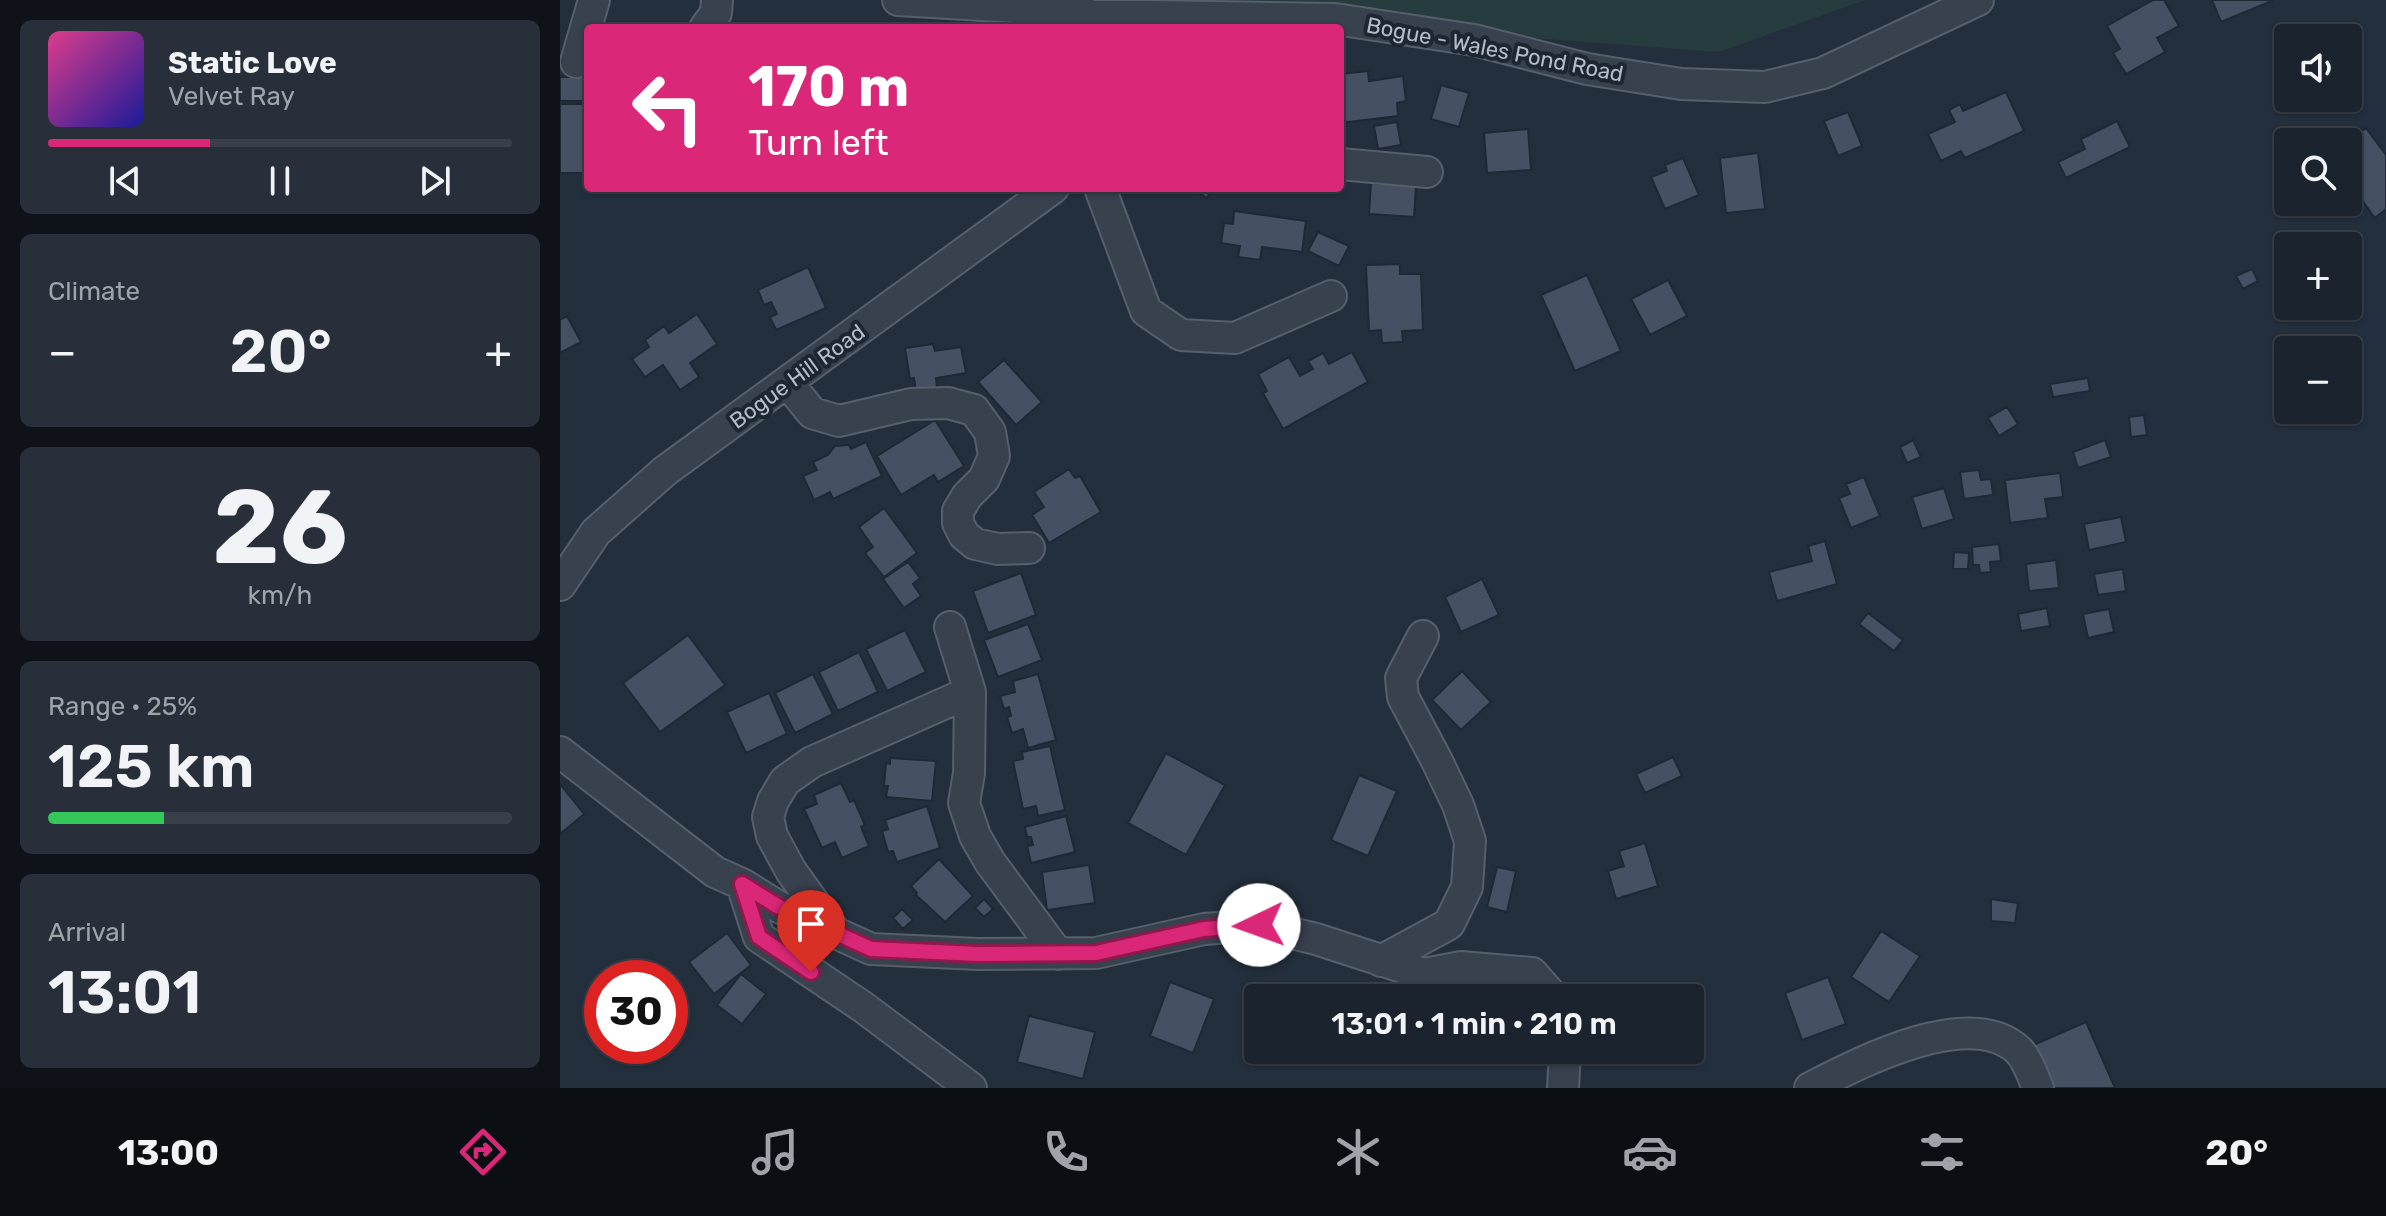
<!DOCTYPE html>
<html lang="en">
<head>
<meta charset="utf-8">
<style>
  :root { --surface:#1b232e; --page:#282f3a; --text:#f1f3f6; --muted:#a0a4aa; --line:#39404a; --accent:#db2777 }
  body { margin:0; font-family:Rubik,sans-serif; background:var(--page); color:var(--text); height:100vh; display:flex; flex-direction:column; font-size:30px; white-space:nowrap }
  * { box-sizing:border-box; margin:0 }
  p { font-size:26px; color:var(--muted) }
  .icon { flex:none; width:44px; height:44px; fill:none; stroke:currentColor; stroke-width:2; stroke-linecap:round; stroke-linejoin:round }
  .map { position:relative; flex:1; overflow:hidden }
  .side { display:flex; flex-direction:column; gap:20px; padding:20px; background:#0f1319; width:560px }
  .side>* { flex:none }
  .guide { position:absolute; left:24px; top:24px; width:760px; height:168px; border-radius:8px; box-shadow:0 2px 6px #0004,0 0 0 2px var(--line); background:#db2777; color:#fff; overflow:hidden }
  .fabs { position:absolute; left:1714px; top:24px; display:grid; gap:16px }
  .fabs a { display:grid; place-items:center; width:88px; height:88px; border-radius:8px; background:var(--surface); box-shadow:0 2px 6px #0004,0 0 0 2px var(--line); font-size:40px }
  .speed { position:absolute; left:24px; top:960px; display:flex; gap:16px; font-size:40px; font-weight:700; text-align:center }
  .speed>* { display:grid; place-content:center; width:104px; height:104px; border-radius:50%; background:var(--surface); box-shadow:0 2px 6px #0004,0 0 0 2px var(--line); line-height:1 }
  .speed .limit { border:12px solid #d22; background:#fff; color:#111 }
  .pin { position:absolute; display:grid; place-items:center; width:68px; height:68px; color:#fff; margin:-82px -34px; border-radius:50% 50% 50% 0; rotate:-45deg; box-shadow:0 0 8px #0007 }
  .pin .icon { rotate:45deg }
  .me { position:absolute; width:88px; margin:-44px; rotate:267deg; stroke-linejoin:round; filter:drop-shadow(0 0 6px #0008) }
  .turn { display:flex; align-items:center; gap:28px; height:168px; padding:0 32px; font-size:36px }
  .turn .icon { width:104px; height:104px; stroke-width:2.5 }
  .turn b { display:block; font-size:56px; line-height:68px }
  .big { font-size:60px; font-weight:600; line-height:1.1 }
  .side .tile { flex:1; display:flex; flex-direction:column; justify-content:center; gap:12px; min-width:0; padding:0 28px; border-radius:12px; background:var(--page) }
  .side .dial { align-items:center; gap:0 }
  .dial b { font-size:104px; line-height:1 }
  .song { display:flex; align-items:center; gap:24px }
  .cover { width:96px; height:96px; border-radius:12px; background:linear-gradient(135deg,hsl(330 70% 55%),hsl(240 70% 35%)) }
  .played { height:8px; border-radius:4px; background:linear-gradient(90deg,var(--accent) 35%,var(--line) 35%) }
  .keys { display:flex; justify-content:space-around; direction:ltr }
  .heat { display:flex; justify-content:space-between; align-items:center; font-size:44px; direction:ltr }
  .charge { height:12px; border-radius:6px; background:linear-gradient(90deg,#34c759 25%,var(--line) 0) }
  .trip { position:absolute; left:684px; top:984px; width:460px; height:80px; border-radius:8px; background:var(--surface); box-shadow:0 2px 6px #0004,0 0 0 2px var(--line); font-weight:600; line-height:80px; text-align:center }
  .dock { display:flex; height:128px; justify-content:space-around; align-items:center; background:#0b0e12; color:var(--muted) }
  .dock .icon { width:56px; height:56px }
  .dock .on { color:var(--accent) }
  .dock b { font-size:36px; color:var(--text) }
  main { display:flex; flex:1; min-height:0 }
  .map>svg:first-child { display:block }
  .green { fill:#263c3f }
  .building { fill:#455162; stroke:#1f2835; stroke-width:2 }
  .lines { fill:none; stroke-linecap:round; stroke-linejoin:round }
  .minor-casing { stroke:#565f6c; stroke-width:34 }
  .minor { stroke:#38414e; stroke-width:30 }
  .route-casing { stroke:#8e194d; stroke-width:20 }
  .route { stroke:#db2777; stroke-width:14 }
  .labels { text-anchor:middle; stroke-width:8; stroke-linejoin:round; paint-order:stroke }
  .street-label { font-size:22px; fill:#b4bcc9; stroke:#1d2633 }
</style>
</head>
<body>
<main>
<section class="side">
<div class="tile">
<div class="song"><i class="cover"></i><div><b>Static Love</b><p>Velvet Ray</p></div></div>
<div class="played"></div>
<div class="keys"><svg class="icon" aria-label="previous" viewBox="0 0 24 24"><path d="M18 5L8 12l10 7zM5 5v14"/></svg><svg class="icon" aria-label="pause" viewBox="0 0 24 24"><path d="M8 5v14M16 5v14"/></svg><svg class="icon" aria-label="next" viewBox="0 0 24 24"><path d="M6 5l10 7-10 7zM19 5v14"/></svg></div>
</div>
<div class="tile"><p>Climate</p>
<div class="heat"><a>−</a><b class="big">20°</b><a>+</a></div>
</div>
<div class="tile dial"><b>26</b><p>km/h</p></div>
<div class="tile"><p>Range · 25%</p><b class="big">125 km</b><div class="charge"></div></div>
<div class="tile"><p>Arrival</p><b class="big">13:01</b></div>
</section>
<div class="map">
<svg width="1826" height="1088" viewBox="0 0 1826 1088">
  <rect width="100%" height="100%" fill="#242f3e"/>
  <!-- green -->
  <path class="green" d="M475,0H1305L1159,52Z"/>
  <!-- building -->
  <path class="building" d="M1593,0H1604L1619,26L1597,38L1605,52L1566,74L1553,53L1560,49L1547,26Z
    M1652,0H1714L1661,22Z
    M808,71L809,81L843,76L846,101L837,103L838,116L780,123V74Z
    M0,77H28V101H0Z
    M881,85L909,93L899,127L871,119Z
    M1446,92L1464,131L1405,158L1401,151L1381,161L1368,134L1395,122L1389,110L1400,104L1403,111Z
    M0,104H28V173H0Z
    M1288,112L1302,146L1278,156L1264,121Z
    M1557,121L1570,147L1506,178L1498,162L1525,149L1521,139Z
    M837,122L841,145L818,149L814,126Z
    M1806,128L1826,155V209L1815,218L1788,181L1786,142Z
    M968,129L971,170L927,173L924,133Z
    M1198,153L1205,209L1166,213L1160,158Z
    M1123,158L1139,195L1105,209L1091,177L1107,171L1105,165Z
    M811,183L856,186L854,217L809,214Z
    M631,188H653L647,198Z
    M674,211L746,221L742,252L702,247L700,260L678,257L680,246L661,243L664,223L673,224Z
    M758,232L789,246L779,266L748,251Z
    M840,264V274H861L863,330L842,331L843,342L822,343L821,330L809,331L806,265Z
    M248,267L266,308L216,330L210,317L217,314L211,302L204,305L198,290Z
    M1692,269L1698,281L1683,289L1676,276Z
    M1027,275L1061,351L1015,371L981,295Z
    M1108,280L1127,316L1090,335L1071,299Z
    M137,314L157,344L130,363L139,377L120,390L103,365L85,377L72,359L89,347L85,340L104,326L109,333Z
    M7,316L21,342L0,353V320Z
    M373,344L375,351L401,347L406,373L376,378L377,388L356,392L354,378L350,379L345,348Z
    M792,352L808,382L723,429L703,393L707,391L698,374L729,357L740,376L753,369L748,361L763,353L769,364Z
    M444,360L482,402L456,425L418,382Z
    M1528,378L1530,391L1493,397L1490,384Z
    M1447,407L1458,424L1439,436L1428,418Z
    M1584,415L1587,435L1571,437L1569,417Z
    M375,420L404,466L378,482L374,475L341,495L317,456Z
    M1353,440L1361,457L1347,463L1340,447Z
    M1545,440L1551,457L1518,468L1513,452Z
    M306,442L322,476L273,499L270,492L254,500L243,476L257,470L253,462L268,455L275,446L289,445L291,449Z
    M509,469L515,478L520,476L541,512L489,543L472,515L484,507L474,492Z
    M1419,470L1421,480L1431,479L1433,495L1404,499L1400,472Z
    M1500,473L1503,497L1485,499L1488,518L1450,523L1445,480Z
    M1304,477L1320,516L1291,528L1279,498L1290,494L1286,484Z
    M1384,488L1394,519L1362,529L1352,497Z
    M324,508L357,553L324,577L305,553L313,547L299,527Z
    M1561,517L1566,542L1529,550L1524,524Z
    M1265,541L1277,584L1217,601L1209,572L1252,561L1248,546Z
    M1439,544L1441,561L1430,562L1431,572L1420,573L1419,565H1413L1412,547Z
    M1394,552L1409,553L1408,569H1393Z
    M1496,560L1499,588L1469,591L1466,564Z
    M348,562L360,578L353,584L361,596L344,608L323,579Z
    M1563,569L1566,591L1538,595L1534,574Z
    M461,573L476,615L428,633L413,591Z
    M922,579L939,615L901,632L885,597Z
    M1487,608L1490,626L1461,631L1458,614Z
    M1549,609L1554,632L1528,638L1523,614Z
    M1308,613L1343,640L1334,651L1299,624Z
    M468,624L482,660L438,677L424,640Z
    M345,630L366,672L327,691L306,649Z
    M128,635L165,685L100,732L63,683Z
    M299,652L318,692L278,711L259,672Z
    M902,671L931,702L901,730L872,700Z
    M253,674L273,714L235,733L215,693Z
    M478,674L496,740L468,748L463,729L452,733L447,717L451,716L449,707L444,709L440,696L455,692L453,681Z
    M209,693L227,734L186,753L167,712Z
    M490,746L505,810L478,816L476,806L463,809L453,761L463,759L462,752Z
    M606,753L665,785L626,855L568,823Z
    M1113,757L1122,776L1085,793L1076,774Z
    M330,758L376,761L372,801L326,797L328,786H324L326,763L330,764Z
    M799,775L837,791L808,856L771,840Z
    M281,783L290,802L294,800L305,825L301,827L309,846L282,858L275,842L262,848L244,809L257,804L254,795Z
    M0,784L24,814L0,834Z
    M367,806L380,848L337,862L333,851L328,852L322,831L328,829L325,820Z
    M506,816L515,852L471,863L467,846L473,845L471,837H467L465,827Z
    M1085,843L1098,886L1056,899L1048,871L1064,866L1059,851Z
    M379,859L413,896L385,922L356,895L357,893L351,886Z
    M529,865L535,903L487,910L482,872Z
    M937,867L956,871L947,912L927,907Z
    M424,899L433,909L424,917L415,908Z
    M1431,899L1458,903L1455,923L1431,921Z
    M342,909L353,920L343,929L333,918Z
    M1321,931L1360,956L1329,1002L1291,977Z
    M167,933L191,965L154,994L129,962Z
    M181,974L206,994L182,1024L157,1005Z
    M1268,977L1286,1024L1242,1040L1225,993Z
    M610,982L654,999L633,1053L590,1036Z
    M714,990L731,998H710Z
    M469,1016L535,1032L523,1079L457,1062Z
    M1526,1022L1555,1088H1486L1469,1047Z"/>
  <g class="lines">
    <defs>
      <path id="minor" d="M338,0L456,7L532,15L775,19L914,40L1027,69L1121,84L1205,87L1263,73L1418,0
        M145,28L156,13L157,0
        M16,62L34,0
        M780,164L867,172
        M540,188L586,311L621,335L675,338L771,296
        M228,383L252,413L279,421L351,404L388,403L414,410L430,432L434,456L424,479L407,496L398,511V523L404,535L415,544L438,549L469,548
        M0,585L36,532L105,471L493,188
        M390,627L410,692L409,773L404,803L415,836L430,862L498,954
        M0,752L155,872L182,884L219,907L311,949L418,954L536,953L644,929L699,925L756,939L864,974L901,967L972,973L994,998
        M182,884L199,937L303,1007L411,1088
        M274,931L231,871L212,836L208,817L213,801L225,781L252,762L410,692
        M821,961L889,924L907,887L910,841L898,805L877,761L843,697L841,678L863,636
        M1003,1088L1005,1050
        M1250,1088C1299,1063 1409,1005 1458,1050C1467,1058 1473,1077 1478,1088"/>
    </defs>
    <!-- minor casing -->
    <use href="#minor" class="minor-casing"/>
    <!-- minor -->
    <use href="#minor" class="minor"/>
  </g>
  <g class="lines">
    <defs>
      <path id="route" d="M251,972L199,937L182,884L219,907L311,949L418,954L536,953L644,929L699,925"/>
    </defs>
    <!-- route casing -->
    <use href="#route" class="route-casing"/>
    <!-- route -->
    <use href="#route" class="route"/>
  </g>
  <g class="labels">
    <!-- street labels -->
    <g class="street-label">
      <text transform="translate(935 49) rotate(11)" y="8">Bogue - Wales Pond Road</text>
      <text transform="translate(237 376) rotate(-36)" y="8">Bogue Hill Road</text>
    </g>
  </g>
</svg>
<div class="fabs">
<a><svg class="icon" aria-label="sound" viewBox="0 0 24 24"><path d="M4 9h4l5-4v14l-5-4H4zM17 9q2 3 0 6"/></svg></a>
<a><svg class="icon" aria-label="search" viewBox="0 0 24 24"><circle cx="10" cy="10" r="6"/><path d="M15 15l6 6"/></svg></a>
<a>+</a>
<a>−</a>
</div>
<div class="speed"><div class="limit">30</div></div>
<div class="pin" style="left:251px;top:972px;background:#d93025"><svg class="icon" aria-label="arrive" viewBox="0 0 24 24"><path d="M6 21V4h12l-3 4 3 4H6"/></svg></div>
<svg class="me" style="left:699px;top:925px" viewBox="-20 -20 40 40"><circle r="19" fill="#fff"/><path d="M0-13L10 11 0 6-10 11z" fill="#db2777"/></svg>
<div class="trip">13:01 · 1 min · 210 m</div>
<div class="guide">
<div class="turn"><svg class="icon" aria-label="left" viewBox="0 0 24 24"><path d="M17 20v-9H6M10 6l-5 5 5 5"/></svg><div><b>170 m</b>Turn left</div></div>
</div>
</div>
</main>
<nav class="dock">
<b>13:00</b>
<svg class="icon on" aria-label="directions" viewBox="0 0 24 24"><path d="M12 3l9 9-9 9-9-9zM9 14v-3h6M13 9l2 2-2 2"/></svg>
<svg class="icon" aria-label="music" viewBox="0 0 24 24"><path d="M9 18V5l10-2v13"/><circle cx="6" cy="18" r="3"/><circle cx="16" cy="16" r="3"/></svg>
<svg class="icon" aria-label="phone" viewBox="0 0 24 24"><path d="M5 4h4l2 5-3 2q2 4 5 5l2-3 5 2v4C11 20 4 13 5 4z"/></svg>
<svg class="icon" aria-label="climate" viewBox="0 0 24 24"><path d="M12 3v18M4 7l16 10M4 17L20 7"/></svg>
<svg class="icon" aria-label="car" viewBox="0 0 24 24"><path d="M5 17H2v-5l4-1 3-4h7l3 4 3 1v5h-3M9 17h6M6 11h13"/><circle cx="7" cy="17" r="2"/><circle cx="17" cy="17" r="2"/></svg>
<svg class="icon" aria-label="filters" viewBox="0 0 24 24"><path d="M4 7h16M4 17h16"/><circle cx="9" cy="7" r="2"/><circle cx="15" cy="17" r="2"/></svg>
<b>20°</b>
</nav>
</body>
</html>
